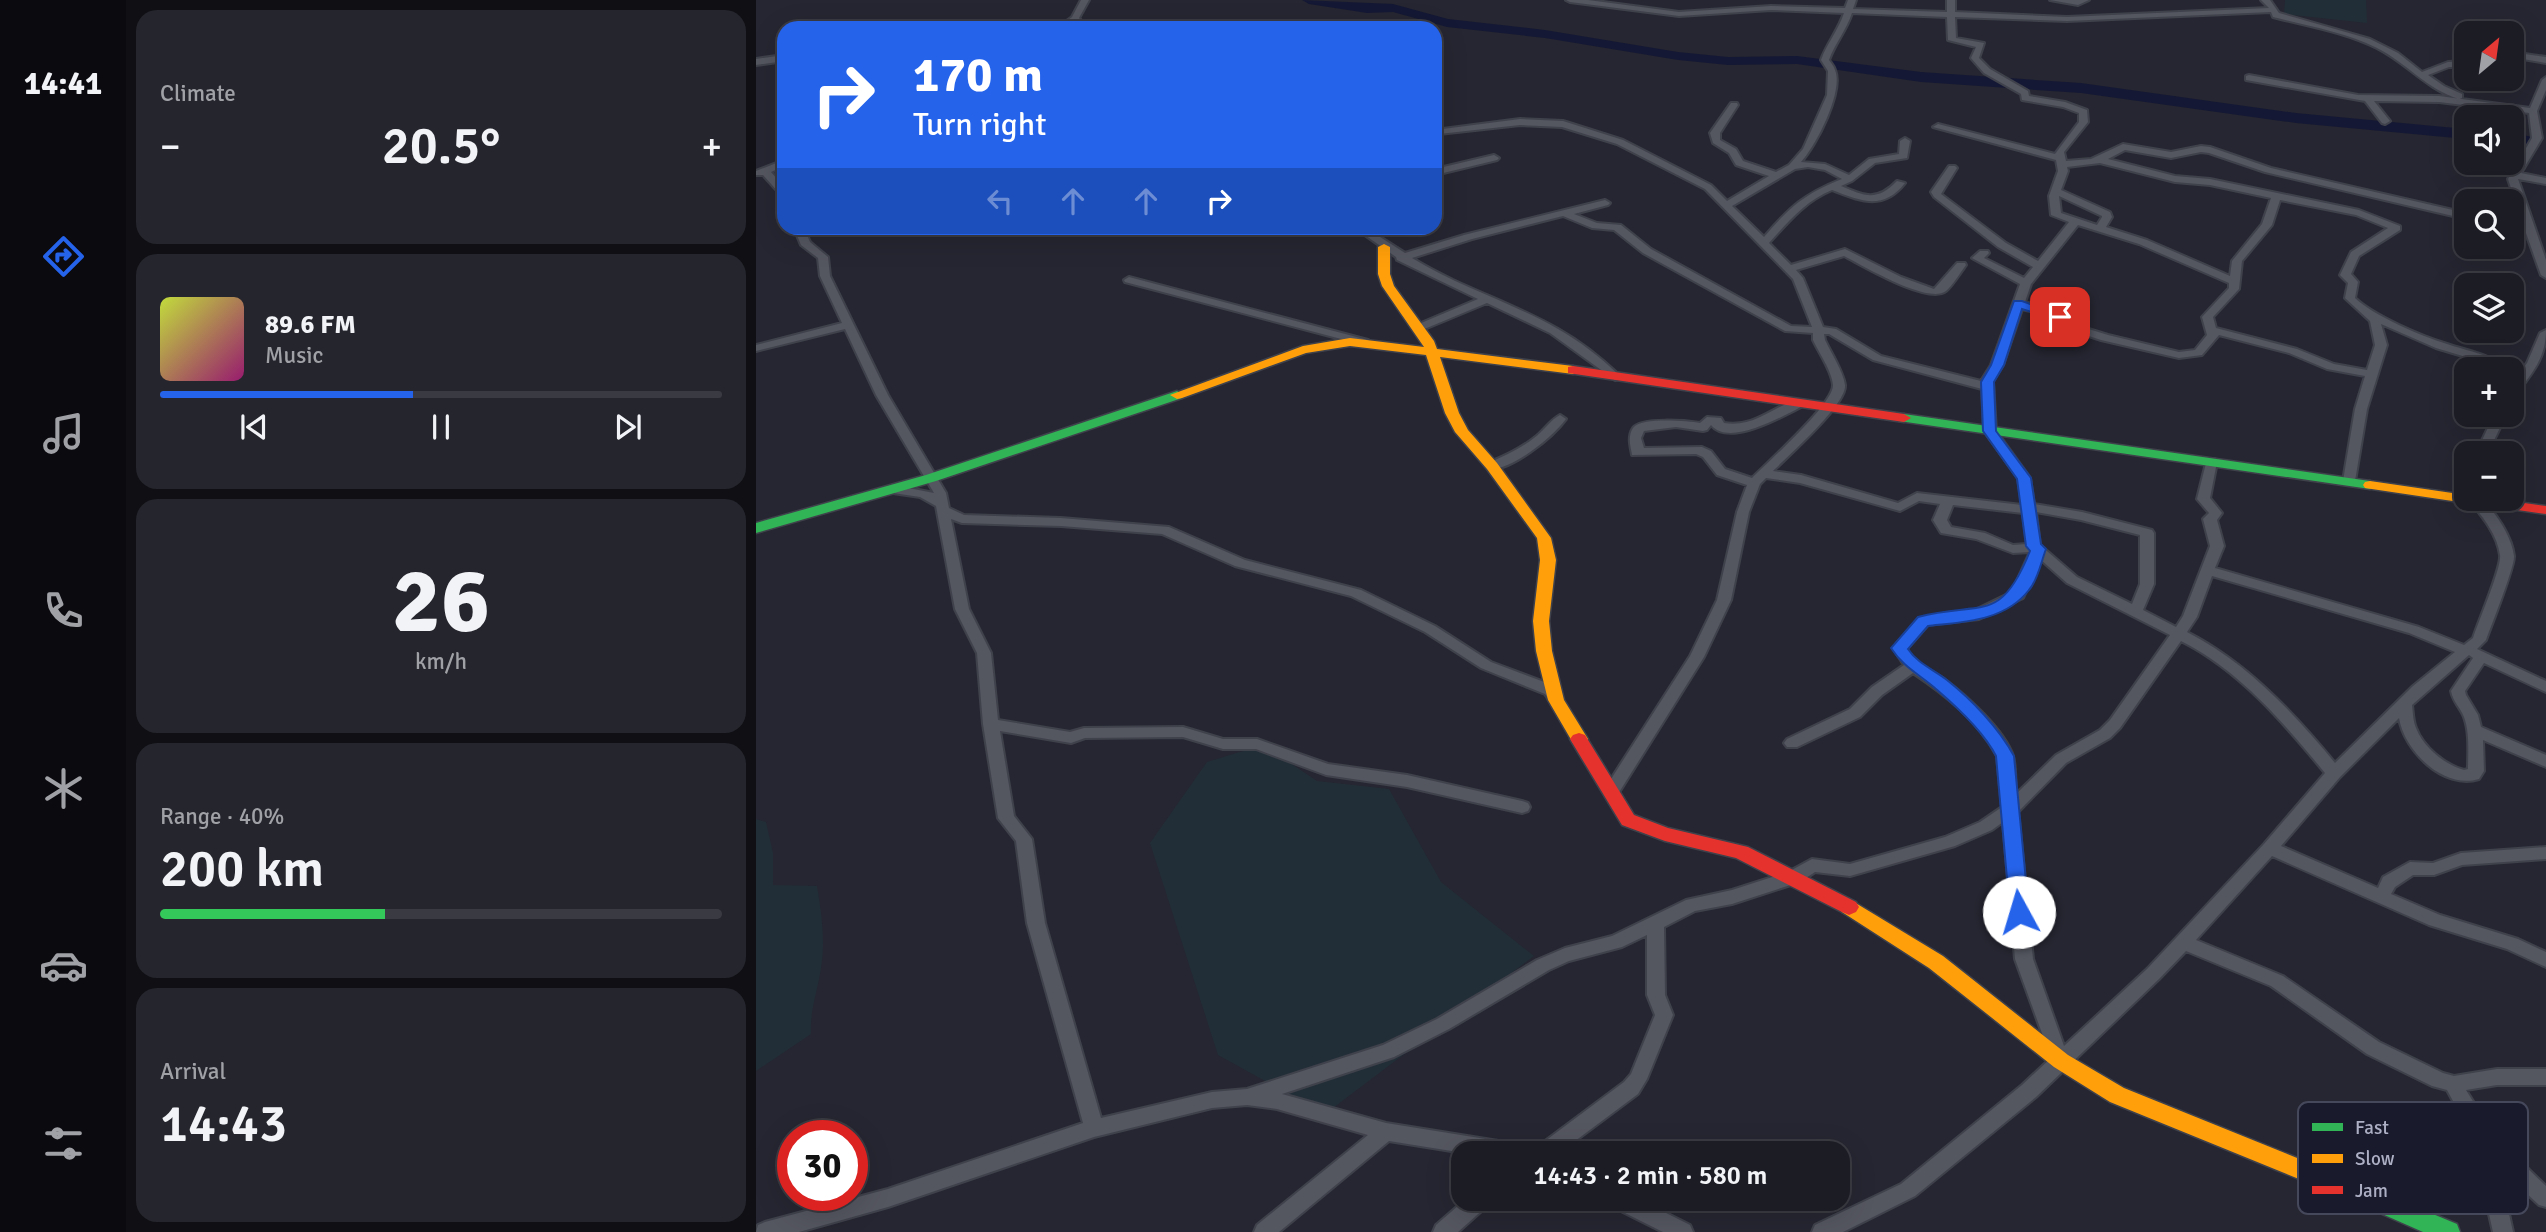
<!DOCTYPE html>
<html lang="en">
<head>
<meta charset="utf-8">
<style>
  :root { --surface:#1c1c25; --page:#25252d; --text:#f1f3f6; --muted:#a0a1a7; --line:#3a3a42; --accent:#2563eb }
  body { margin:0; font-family:Signika,sans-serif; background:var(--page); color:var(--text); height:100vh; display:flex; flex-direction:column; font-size:26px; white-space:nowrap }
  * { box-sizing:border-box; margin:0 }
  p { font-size:23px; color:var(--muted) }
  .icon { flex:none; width:38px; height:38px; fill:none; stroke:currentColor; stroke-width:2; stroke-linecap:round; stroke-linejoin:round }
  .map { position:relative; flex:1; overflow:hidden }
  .sheet { display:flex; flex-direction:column; gap:10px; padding:10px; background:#0f0f14; width:630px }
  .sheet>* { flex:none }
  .hud { position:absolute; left:21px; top:21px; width:665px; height:214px; border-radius:21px; box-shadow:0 7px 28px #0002,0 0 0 2px var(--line); background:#2563eb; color:#fff; overflow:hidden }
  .needle { width:46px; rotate:29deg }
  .buttons { position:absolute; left:1698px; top:21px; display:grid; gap:14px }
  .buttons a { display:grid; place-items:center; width:70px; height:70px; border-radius:14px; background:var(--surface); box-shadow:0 7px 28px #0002,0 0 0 2px var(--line); font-size:35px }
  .speed { position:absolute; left:21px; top:1120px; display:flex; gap:14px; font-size:35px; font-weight:700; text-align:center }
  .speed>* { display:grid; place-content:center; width:91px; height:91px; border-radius:50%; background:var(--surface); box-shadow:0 7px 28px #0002,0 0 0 2px var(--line); line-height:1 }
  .speed .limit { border:10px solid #d22; background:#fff; color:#111 }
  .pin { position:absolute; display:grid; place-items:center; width:60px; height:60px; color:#fff; margin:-30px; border-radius:14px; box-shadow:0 4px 10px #0006 }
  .me { position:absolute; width:77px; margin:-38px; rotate:354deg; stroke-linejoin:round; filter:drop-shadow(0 0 5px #0008) }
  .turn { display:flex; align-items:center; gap:24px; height:147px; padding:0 21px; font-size:32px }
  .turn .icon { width:91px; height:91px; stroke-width:2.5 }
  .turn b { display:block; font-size:49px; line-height:60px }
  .lanes { display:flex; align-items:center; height:66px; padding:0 21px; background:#0003; justify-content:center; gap:35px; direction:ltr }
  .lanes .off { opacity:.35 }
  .big { font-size:52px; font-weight:600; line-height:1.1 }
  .sheet .widget { flex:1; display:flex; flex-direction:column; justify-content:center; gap:10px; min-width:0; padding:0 24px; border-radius:21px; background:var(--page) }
  .sheet .dial { align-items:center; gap:0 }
  .dial b { font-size:91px; line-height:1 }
  .song { display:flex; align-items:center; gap:21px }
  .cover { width:84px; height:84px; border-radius:10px; background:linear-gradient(135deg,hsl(70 70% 55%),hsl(320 70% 35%)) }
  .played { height:7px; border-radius:4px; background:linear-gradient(90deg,var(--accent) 45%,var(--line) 45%) }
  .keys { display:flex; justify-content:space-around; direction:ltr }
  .heat { display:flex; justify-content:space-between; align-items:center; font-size:38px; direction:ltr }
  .charge { height:10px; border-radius:5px; background:linear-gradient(90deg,#34c759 40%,var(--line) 0) }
  .trip { position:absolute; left:695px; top:1141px; width:399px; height:70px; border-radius:21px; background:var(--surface); box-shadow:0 7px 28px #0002,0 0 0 2px var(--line); font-weight:600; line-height:70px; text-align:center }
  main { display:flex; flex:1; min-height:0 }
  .dock { display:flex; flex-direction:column; width:126px; justify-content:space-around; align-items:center; background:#0b0b0f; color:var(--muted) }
  .dock .icon { width:49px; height:49px }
  .dock .current { color:var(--accent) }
  .dock b { font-size:32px; color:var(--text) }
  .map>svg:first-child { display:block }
  .green { fill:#222e37 }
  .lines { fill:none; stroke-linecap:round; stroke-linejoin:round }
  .river { fill:#151834; fill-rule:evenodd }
  .street-casing { stroke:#3f414b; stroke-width:4 }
  .fast-casing { stroke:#3f414b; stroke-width:3 }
  .slow-casing { stroke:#3f414b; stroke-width:3 }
  .jam-casing { stroke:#3f414b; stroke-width:3 }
  .street { fill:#545660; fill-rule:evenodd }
  .fast { fill:#30b455; fill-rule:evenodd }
  .slow { fill:#ff9f0a; fill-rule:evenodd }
  .jam { fill:#e5322d; fill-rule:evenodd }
  .route { fill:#2563eb; stroke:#184099; stroke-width:2 }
  .key { fill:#191b2c; stroke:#45475a; stroke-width:2 }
  .key-label { font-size:19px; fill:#adafc5 }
</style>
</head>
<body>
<main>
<nav class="dock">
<b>14:41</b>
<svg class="icon current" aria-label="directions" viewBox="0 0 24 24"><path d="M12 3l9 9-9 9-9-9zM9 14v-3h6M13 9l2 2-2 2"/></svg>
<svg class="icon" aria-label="music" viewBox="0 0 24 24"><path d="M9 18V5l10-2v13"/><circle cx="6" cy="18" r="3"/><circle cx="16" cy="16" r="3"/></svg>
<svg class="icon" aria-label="phone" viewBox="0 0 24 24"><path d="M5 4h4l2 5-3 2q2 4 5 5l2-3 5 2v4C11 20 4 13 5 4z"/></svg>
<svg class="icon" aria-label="climate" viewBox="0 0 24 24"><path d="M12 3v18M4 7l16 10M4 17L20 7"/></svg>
<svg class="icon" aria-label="car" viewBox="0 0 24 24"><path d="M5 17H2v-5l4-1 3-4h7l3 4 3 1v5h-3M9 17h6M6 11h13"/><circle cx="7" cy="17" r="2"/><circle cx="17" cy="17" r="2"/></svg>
<svg class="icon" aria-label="filters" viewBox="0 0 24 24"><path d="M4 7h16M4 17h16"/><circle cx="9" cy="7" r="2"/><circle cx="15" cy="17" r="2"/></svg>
</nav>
<section class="sheet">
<div class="widget"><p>Climate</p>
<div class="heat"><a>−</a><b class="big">20.5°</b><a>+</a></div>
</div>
<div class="widget">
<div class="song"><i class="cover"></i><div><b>89.6 FM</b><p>Music</p></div></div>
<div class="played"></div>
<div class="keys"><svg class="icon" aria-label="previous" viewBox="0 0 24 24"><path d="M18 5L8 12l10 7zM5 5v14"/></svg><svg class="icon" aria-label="pause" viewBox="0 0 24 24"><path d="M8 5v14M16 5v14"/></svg><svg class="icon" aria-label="next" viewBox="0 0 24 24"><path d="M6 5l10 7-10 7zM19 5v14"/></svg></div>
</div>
<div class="widget dial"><b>26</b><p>km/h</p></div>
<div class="widget"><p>Range · 40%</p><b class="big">200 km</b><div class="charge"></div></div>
<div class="widget"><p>Arrival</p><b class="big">14:43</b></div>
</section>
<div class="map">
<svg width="1790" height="1232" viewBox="0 0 1790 1232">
  <rect width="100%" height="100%" fill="#252631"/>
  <!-- green -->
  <path class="green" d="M1529,0H1610L1611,23L1528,14Z
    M507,745L561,781L633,789L685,882L778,956L569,1114L462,1055L394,843L451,762Z
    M0,819L10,822L17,853V885L61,886C66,916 70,944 64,974C60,996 54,1011 55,1034L0,1071Z"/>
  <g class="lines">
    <!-- river -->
    <path class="river" d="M546,0L637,4L692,19L789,30L922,52L972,57L1041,56L1165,72L1325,83L1540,113L1710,129V139L1540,123L1325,93L1165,82L1041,64L972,65L922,60L789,38L691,27L637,12L611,13L553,4Z
      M1755,133L1777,137L1779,140L1771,145L1755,143Z"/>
    <defs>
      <path id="street" d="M325,0H333L323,18L332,28H324L318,22L310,28H301L316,17Z
        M810,0H832L923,12L1015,6L1089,8L1092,0H1100L1097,9L1191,12V0H1199V12L1311,17L1513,8L1505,0H1514L1523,13L1614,39L1642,53L1666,72L1692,62L1710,61V67H1693L1672,75L1688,86L1706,94V98L1703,99C1670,89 1651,63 1621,48C1589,32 1552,26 1517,17L1515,12L1311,21L1199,17L1200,38L1228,43L1223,58L1234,69L1272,91L1273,96L1309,102L1331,110L1332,122L1308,152L1310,161L1335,159L1367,144L1415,152L1445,146L1454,147L1515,168L1710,213V219L1509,172L1453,153L1445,152L1415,158L1369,150L1352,159L1419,176L1454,179L1603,210L1644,226V230L1603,256L1595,274L1602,282L1599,298C1618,316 1665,336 1691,344C1711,351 1735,354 1751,369H1737L1720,360L1680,348L1625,324L1631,345L1611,409L1599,481L1593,485L1587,481L1599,409L1609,376L1571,369L1533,353L1463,335L1446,355L1423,358L1345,340L1318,331L1293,316L1266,309L1247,365L1237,381L1240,431L1274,478L1278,504L1326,512L1396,530L1398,533V584L1387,610L1420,627L1427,616L1454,546L1447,519L1453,513L1441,499L1451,459H1459L1461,462L1454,498L1466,513L1461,520L1468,546L1459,568L1663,627L1708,645L1717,638C1722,622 1746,567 1744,555C1741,533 1725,515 1712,499H1725C1739,511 1756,537 1758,556C1759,566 1735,626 1730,640L1721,649L1790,681V692L1728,663L1709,691L1710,695L1722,715L1725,727L1790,755V767L1727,740L1728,771L1723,779C1687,790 1648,750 1643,718L1584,777L1525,846L1622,888L1627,877L1654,862L1677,863L1705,853L1790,847V859L1706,865L1678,875H1657L1639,887L1635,894L1684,915L1762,939L1790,952V967L1751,949L1673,925L1516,856L1440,940L1527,976L1623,1042L1687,1073L1698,1076L1741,1069H1790V1085H1741L1710,1090L1739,1137L1790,1186V1207L1783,1205L1750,1174L1753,1214L1757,1232H1737L1733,1214L1727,1156L1691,1090L1676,1086L1611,1054L1515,986L1430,951L1403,979L1280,1097L1159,1196L1087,1232H1056L1059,1225L1145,1184L1266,1085L1295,1058L1259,959L1247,822L1236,830L1199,846L1094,876L1059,872L1044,882L976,904L939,911L908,927L909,995L917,1015L891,1079L882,1094L803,1153H778L781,1147L868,1082L875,1074L899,1015L891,995V935L866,947L813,961L793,970L693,1029L638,1057L526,1094L630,1123L761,1144L768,1147L771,1153H708L633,1141L523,1232H498L501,1225L612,1135L521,1109L491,1105L456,1108L338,1137L132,1207L43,1232H0L2,1225L9,1222L132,1189L327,1123L271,923L260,841L242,818L227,724L221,653L199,609L180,506L164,497L137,493L131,489L137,485L178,493L120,395L89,329L0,351V345L86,323L64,276L62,258L45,245L38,228H48L54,242L72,257L74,276L132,395L190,493L193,508L208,515L305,518L413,527L489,560L605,590L679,626L735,662L799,686L807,699L805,703H795L789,694L725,668L669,632L595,596L479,566L406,534L305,526L206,523L195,519L213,609L235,653L242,720L314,732L328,728L427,727L467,739H501L572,764L651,775L766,801L772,803L774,807L772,811L766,813L651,787L570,775L500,749H467L427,737L329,738L315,743L244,731L258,816L276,839L289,923L345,1118L456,1092L491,1089L627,1045L681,1019L781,960L809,948L856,936L930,900L976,890L1032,872L1056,859L1094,864L1189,837L1224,822L1246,807L1241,756C1222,721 1190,695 1157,673L1126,695L1104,717L1041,747H1031L1028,743L1031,739L1094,709L1116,687L1148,665L1137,648L1163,618L1215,612L1256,592L1274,552L1257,553L1220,539L1185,533L1177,520L1184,504L1163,501L1144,511L1044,483L1010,478L1004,484L993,512L975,600L948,657L862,794H850L848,790L934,656L961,600L981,512L991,485L961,475L947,457L940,454L876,455C875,448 871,437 877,428C885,417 931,421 944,423L951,417L965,418L968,423C1002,429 1024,399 1045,401V407C1025,417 973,447 955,425L951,430L947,431L920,427L888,431L885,438L888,448L946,447L955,451L969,469L996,478C1011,463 1078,403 1077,385C1076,371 1063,353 1057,340V333L1029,331L887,253L858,230L836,228L807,216L716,239L656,258C703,287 755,302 802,329C825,342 844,357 863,375V379L859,380L794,333L731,303L666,330H658V326L722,299L641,260L640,257L599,228H610L649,253L708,235L849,200L854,203L852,205L818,214L841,223L865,225L895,249L1035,326L1056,327L1037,279L949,189L861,144L806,127L764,125L683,134L679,130L764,119L807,121L867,140L955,185L971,201L1013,176L980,165L973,153L957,143L954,133L975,103H981L982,105L964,133V140L980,149L987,161L1020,172L1033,165L1047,149L1071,95L1072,71L1065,60C1071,43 1082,31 1088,13L1015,10L923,16L814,2ZM1096,13L1191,17L1192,40L1220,47L1215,58L1228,73L1265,94L1266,100L1307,107L1323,113V122L1299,154L1182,124L1177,127L1300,160L1302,171L1293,196L1295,215L1313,222L1282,261L1250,243L1185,194L1201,168L1199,166H1193L1175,192L1178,197L1242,247L1277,267L1268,278L1228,258L1233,253L1232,251H1224L1216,258L1264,284L1235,365L1225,381L1125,356L1080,329L1067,327L1047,278L1040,270L1088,256C1106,265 1172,305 1190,291C1197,285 1204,273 1210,265L1209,263H1201L1178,289L1145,277L1089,249L1035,265L1013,243C1032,222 1049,201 1076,190C1105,201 1127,211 1149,183L1141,181C1121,202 1108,196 1085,186L1096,181L1119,163L1151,158L1154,141L1149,138L1144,141L1143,154L1113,159L1093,175L1069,164L1045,162C1060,146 1088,91 1079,70C1078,66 1075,63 1073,60C1079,43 1090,31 1096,13ZM1344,163L1419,182L1454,185L1515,198L1506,224L1476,261L1474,276L1391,240L1350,227L1356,217L1354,212L1305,190L1312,171L1311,167ZM1052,167L1069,170L1086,179C1048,194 1034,207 1008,237L976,206L1039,169ZM1303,196L1346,216V217L1341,225L1305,213ZM1524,200L1600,215L1632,228L1595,252L1584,275L1592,283L1589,298L1614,321L1619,345L1611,370L1578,364L1541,349L1460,328L1457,317L1483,289L1486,261L1516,225ZM1322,225L1383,244L1473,283V288L1446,317L1451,335L1439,350L1423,352L1352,335L1326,327L1301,312L1269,302L1275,284ZM1068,334H1073L1117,360L1226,389L1228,431L1262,478L1266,505L1161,493L1142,503L1045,475L1017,471C1032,456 1091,404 1089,385C1087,371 1075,353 1069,340ZM1197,505L1267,513L1271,544L1257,545L1229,533L1195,527L1191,520ZM1280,512L1325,520L1384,535V584L1376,604L1321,577L1284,545ZM1284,559L1311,583L1414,635L1354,720L1344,730L1300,755L1260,794C1259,782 1260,767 1257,756C1248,730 1210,695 1188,679C1175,670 1159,664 1151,649L1172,625L1223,619L1267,598ZM1456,576L1653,633L1699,652L1657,686L1579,763C1537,712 1490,662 1431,632L1441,617ZM1425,641C1483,670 1528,723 1569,773L1508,844L1391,969L1308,1046L1277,959L1262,812L1310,763L1354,738L1364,728ZM1713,655L1717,658L1695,691C1697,702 1704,707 1708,717C1714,733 1712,753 1712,769L1708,770C1689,765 1667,747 1660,728C1657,721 1657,713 1656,705Z
        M1294,0H1333L1322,5Z
        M1755,52L1790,57V63L1755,57Z
        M28,55V61L0,65V59Z
        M1493,75L1602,95L1683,96L1774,108L1786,80L1790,77V90L1781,111L1786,138L1765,173L1790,178V184L1762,179L1790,260V278L1785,275L1770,233L1755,226V219L1767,224L1752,179L1776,138L1773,113L1683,102L1618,101L1634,121L1629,124L1626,123L1609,101L1490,80V76Z
        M738,155L743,158L741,160L679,175V169Z
        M28,160V166L15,172L28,187V196L25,195L7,175H0V171Z
        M373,277L612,340L614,342L608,345L369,282L368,280Z
        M1790,330C1790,359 1775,374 1759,396L1755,397V385L1771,363L1784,333Z
        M804,415L810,419C797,437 754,472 732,469L730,466L732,463C748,456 764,449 778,438C787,432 794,420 804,415Z
        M1738,415H1750L1732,453H1720Z
        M710,1199H734L731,1206L702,1232H677L680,1225Z
        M852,1199H882L934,1225L937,1232H907L855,1206Z"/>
      <path id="fast" d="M421,391L428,395L426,398L180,481L0,533V523L170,475Z
        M1148,414L1614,481L1621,485L1614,489L1143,421L1141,418Z
        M1600,1182L1701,1224L1704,1232H1667L1592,1199L1589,1192L1592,1185Z"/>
      <path id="slow" d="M628,244L634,247V274L638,286L678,341L681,349L817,366L823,370L817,374L684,357L703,413L712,430L741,463L795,538L800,560L793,621L796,651L808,700L832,739L829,743H817L792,700L780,651L777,621L784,560L781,538L731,469L699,432L689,413L670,355L594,346L550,353L426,398L421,399L414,395L547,346L594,338L668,347L626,286L622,274V247Z
        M1614,481L1710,495V499H1717L1710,503L1609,488L1607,485L1609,482Z
        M1093,899L1187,956L1312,1055L1368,1088L1608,1185L1611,1192L1608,1199L1600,1202L1592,1199L1354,1102L1298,1067L1173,968L1086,912L1083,907L1086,902Z"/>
      <path id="jam" d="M817,366L1148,414L1155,418L1148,422L812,373V367Z
        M1710,495V499H1740L1790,506V514L1705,502L1703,499Z
        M823,733L829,735L878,815L912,828L992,847L1100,902L1103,907L1100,912L1093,915L1086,912L980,858L909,841L866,825L814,739L817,735Z"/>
    </defs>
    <!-- street casing -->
    <use href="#street" class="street-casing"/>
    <!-- fast casing -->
    <use href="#fast" class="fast-casing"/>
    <!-- slow casing -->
    <use href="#slow" class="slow-casing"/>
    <!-- jam casing -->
    <use href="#jam" class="jam-casing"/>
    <!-- street -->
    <use href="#street" class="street"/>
    <!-- fast -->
    <use href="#fast" class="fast"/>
    <!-- slow -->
    <use href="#slow" class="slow"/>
    <!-- jam -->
    <use href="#jam" class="jam"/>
  </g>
  <!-- route -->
  <path class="route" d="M1258,301H1266L1310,317L1304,321L1266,309L1248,365L1238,382L1240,431L1275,478L1285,544L1290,549C1285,562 1282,580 1273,590C1249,621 1208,622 1172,626L1152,649C1161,663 1178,670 1191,680C1216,700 1243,728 1258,756L1273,912L1270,917H1256L1254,912L1240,756C1228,732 1201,707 1180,689C1164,675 1147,667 1135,648L1162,617C1225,600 1244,626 1274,551L1270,546L1261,479L1227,431L1225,382L1235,365Z"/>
  <!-- legend -->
  <rect x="1542" y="1102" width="230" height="112" rx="10" class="key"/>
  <rect x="1556" y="1123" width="31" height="8" fill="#30b455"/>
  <rect x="1556" y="1154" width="31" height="9" fill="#ff9f0a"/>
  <rect x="1556" y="1186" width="31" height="8" fill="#e5322d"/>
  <g class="key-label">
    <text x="1599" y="1134">Fast</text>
    <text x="1599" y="1165">Slow</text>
    <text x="1599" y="1197">Jam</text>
  </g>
</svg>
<div class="buttons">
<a><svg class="needle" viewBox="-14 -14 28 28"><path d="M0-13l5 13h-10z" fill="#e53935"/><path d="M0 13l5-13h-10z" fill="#a0a1a7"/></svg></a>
<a><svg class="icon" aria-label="sound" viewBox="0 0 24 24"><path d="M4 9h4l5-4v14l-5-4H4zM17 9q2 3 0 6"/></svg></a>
<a><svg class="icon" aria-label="search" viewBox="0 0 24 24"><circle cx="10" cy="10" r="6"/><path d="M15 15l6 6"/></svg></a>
<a><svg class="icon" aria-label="layers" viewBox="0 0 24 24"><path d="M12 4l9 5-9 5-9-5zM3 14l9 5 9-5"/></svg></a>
<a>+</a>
<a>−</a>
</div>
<div class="speed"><div class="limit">30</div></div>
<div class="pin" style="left:1304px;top:317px;background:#d93025"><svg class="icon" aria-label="arrive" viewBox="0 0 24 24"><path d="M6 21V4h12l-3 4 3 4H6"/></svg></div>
<svg class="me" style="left:1263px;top:912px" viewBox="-20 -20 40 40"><circle r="19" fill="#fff"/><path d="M0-13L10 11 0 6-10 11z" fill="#2563eb"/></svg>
<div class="trip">14:43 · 2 min · 580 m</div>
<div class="hud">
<div class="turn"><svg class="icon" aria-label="right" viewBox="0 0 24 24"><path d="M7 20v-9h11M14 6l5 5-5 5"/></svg><div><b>170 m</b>Turn right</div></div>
<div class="lanes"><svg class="icon off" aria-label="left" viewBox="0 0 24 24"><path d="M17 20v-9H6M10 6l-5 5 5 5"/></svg><svg class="icon off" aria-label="ahead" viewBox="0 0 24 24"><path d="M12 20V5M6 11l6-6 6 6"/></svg><svg class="icon off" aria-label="ahead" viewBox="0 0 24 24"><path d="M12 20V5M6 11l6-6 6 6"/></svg><svg class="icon" aria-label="right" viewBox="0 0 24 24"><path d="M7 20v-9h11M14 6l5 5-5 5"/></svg></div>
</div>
</div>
</main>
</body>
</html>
